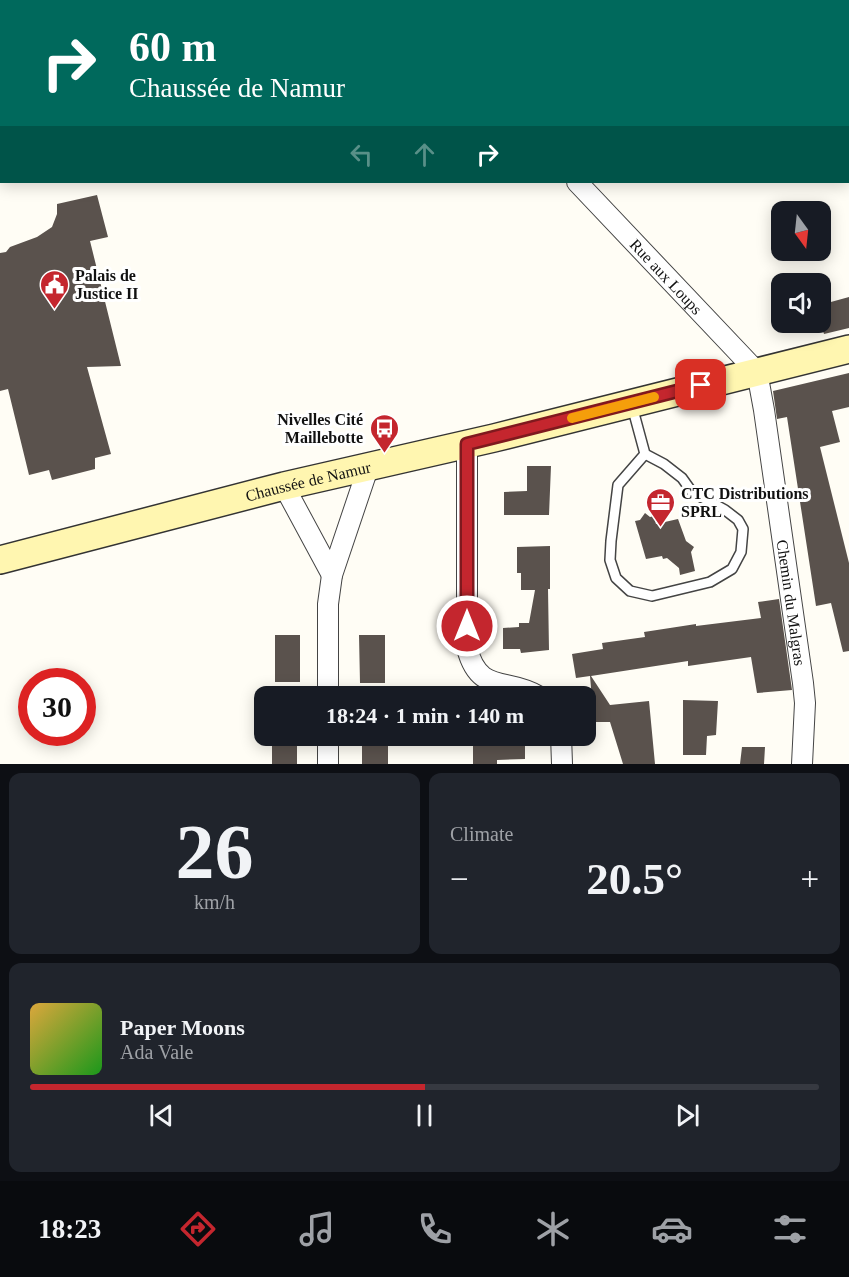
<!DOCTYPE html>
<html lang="en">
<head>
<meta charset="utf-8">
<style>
  :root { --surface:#171b24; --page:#20242c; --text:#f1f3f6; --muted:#9ea1a6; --line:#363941; --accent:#c4262e }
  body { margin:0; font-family:"Times New Roman",serif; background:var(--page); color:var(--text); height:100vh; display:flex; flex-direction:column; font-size:22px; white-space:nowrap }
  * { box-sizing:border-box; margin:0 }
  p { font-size:20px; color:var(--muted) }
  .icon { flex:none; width:33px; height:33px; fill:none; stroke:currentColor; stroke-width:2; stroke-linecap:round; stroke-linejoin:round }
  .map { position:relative; height:764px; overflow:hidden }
  .panel { display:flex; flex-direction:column; gap:9px; padding:9px; background:#0d0f14; flex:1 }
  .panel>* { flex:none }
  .guide { position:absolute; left:0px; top:0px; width:849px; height:183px; box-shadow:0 3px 15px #0003; background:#00695c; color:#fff; overflow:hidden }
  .needle { width:39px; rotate:165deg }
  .tools { position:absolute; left:771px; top:201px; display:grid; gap:12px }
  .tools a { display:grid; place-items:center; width:60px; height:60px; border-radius:12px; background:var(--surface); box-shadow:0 3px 15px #0003; font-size:30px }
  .speed { position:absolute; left:18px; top:668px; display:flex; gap:12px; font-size:30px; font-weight:700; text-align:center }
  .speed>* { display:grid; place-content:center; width:78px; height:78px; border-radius:50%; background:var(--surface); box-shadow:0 3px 15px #0003; line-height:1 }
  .speed .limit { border:9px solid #d22; background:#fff; color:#111 }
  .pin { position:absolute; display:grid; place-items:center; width:51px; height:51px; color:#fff; margin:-26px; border-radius:12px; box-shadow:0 3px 9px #0006 }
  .me { position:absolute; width:66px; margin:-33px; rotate:0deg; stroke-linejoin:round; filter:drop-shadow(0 0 4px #0008) }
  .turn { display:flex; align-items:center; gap:21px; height:126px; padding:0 30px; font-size:27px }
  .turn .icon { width:78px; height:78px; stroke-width:2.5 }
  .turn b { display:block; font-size:42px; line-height:51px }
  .lanes { display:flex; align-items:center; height:57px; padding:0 30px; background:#0003; justify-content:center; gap:30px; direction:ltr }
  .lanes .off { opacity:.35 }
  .big { font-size:45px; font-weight:600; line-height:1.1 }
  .panel .widget { flex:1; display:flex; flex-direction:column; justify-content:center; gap:9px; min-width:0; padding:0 21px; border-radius:12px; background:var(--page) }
  .panel .dial { align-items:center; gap:0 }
  .dial b { font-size:78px; line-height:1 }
  .song { display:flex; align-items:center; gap:18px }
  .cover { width:72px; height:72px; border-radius:9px; background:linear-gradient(135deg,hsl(40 70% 55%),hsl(120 70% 35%)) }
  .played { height:6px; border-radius:3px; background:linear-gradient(90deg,var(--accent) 50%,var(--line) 50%) }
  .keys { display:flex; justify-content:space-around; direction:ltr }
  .heat { display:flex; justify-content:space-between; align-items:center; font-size:33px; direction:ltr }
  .panel .tiles { flex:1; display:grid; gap:9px; grid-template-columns:1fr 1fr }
  .widget:last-child { grid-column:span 2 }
  .trip { position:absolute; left:254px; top:686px; width:342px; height:60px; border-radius:12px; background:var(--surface); box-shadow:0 3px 15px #0003; font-weight:600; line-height:60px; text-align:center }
  .tab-bar { display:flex; height:96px; justify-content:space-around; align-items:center; background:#090b0e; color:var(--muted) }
  .tab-bar .icon { width:42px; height:42px }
  .tab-bar .active { color:var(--accent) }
  .tab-bar b { font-size:27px; color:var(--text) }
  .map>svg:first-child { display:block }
  .building { fill:#5a524d }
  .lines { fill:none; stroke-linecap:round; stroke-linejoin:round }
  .lane-casing { stroke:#444; stroke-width:12 }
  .street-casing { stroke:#444; stroke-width:22 }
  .secondary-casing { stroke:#333; stroke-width:30 }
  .lane { stroke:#fff; stroke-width:9 }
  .street { stroke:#fff; stroke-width:20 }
  .secondary { stroke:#fff6b0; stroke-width:27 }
  .route-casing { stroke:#7f191e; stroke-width:15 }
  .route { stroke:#c4262e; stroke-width:10 }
  .slow { stroke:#f59e0b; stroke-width:10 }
  .labels { text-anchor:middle; stroke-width:6; stroke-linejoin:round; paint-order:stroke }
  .poi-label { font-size:16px; font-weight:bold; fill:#111; stroke:#fff; text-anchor:start }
  .street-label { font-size:16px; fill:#111; stroke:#fff }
</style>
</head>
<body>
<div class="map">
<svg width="849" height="764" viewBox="0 0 849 764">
  <rect width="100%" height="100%" fill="#fffdf5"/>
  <!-- building -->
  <path class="building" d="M97,195L108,237L90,241L121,366L87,367L111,454L95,458V469L52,480L49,470L29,475L8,389L0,391V253L6,252L10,247L37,237L52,227L57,214V204Z
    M849,297V328L824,334L820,321V305Z
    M849,373V407L832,411L840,442L820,447L849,563V651L843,652L831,603L816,606L787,417L777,419L773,391Z
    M527,466H551L549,515H504V492L527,491Z
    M645,513L650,517L654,516L656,524L678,519L686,541L694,547L691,552L695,571L680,575L679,568L667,558L663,559L662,556L646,559L635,521L640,520Z
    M550,546V589H548L549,650L521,653L520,649H503V628L519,627V623H529L535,590H521V573H517V547Z
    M779,599L792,690L757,693L751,657L688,666V661L591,676L610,705L649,701L655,764H623L610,722H594L590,676L576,678L572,654L603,649L602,643L645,637L644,632L696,624V626L761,618L758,602Z
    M275,635H300V682H275Z
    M359,635H385V683H360Z
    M683,700L718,701L716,735L707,736L706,755H683Z
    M272,735H297V764H272Z
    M362,735H388V764H362Z
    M473,735H492V742L525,743V759L497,760V764H473Z
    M742,747H765L764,764H740Z"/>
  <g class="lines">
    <defs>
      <path id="lane" d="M0,147H2
        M632,406L645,454L664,464L682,478L692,492L725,510L738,520L743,529L741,552L732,569L710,582L652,596L630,591L616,578L610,560L611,541L618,485L645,454"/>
      <g id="street">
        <path d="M363,0L365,2"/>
        <path d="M848,43L849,42"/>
        <path id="s1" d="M577,182L757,372L764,410L803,683L805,703L802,764"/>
        <path d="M467,444V648C479,695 507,677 538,696"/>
        <path d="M284,486L332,575"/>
        <path d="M328,696V604L332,575L368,468"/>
        <path d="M561,735L562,764"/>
        <path d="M328,764V735"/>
      </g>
      <g id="secondary">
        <path id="s2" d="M0,560L284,486L494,438L849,349"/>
      </g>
    </defs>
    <!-- lane casing -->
    <use href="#lane" class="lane-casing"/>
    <!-- street casing -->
    <use href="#street" class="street-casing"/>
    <!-- secondary casing -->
    <use href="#secondary" class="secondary-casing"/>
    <!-- lane -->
    <use href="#lane" class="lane"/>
    <!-- street -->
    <use href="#street" class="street"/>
    <!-- secondary -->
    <use href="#secondary" class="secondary"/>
  </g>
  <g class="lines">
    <defs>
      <path id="route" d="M467,626V444L701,385"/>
    </defs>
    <!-- route casing -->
    <use href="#route" class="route-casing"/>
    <!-- route -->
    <use href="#route" class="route"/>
    <!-- slow -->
    <path class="slow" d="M572,418L654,397"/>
  </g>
  <!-- icons -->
  <defs>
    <symbol id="civic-pin" viewBox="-11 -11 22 30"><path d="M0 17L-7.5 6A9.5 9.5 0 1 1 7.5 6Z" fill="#c4262e" stroke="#fff"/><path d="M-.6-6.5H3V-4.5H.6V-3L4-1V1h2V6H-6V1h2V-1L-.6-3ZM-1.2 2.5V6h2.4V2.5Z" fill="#fff"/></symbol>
    <symbol id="bus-pin" viewBox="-11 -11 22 30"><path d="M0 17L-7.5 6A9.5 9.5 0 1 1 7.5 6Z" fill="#c4262e" stroke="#fff"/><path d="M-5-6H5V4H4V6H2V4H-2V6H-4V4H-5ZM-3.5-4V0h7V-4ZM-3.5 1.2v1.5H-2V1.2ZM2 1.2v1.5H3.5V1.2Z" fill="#fff"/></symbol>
    <symbol id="office-pin" viewBox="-11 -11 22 30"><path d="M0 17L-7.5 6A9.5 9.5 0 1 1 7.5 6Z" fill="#c4262e" stroke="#fff"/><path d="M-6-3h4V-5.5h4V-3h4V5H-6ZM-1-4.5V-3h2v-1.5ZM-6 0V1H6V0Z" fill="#fff"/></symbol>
  </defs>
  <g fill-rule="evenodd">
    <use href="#civic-pin" x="38" y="268" width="33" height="45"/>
    <use href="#bus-pin" x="368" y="412" width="33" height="45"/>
    <use href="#office-pin" x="644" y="486" width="33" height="45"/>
  </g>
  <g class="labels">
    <!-- poi labels -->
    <g class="poi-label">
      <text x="75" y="281">Palais de<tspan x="75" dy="18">Justice II</tspan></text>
      <text x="363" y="425" text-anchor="end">Nivelles Cité<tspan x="363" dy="18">Maillebotte</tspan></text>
      <text x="681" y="499">CTC Distributions<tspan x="681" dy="18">SPRL</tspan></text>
    </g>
    <!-- street labels -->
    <g class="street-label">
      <text dy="6" stroke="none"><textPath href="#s1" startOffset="130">Rue aux Loups</textPath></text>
      <text dy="6" stroke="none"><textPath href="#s2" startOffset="318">Chaussée de Namur</textPath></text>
      <text dy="6" stroke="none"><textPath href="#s1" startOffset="495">Chemin du Malgras</textPath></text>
    </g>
  </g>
</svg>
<div class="tools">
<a><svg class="needle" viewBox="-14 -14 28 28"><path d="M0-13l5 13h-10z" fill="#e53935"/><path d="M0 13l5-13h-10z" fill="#9ea1a6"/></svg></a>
<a><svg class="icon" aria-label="sound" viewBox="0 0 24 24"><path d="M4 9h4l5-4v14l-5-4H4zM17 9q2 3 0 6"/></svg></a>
</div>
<div class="speed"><div class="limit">30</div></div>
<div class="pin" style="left:701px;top:385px;background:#d93025"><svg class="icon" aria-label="arrive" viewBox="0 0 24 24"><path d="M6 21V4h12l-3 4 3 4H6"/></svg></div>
<svg class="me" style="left:467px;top:626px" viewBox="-20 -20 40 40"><circle r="17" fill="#c4262e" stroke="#fff" stroke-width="3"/><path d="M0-11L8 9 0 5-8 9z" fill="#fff"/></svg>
<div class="trip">18:24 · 1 min · 140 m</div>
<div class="guide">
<div class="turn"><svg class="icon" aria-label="right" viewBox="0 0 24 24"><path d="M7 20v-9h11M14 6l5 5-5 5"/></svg><div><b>60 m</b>Chaussée de Namur</div></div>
<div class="lanes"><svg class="icon off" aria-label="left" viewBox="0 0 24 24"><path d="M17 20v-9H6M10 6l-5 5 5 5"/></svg><svg class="icon off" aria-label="ahead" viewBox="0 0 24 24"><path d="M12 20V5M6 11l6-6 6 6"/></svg><svg class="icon" aria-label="right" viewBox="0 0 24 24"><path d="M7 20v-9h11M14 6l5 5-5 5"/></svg></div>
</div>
</div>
<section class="panel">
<div class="tiles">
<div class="widget dial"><b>26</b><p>km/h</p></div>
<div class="widget"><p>Climate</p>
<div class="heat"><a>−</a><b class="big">20.5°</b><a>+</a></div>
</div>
<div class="widget">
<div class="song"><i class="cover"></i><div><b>Paper Moons</b><p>Ada Vale</p></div></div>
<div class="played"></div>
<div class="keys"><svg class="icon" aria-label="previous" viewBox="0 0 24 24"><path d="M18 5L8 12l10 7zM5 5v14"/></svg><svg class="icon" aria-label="pause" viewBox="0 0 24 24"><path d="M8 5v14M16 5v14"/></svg><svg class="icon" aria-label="next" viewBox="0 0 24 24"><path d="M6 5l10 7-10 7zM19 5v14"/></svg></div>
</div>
</div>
</section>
<nav class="tab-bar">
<b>18:23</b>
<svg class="icon active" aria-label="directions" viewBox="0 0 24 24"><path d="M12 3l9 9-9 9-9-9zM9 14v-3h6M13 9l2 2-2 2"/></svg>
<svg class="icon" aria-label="music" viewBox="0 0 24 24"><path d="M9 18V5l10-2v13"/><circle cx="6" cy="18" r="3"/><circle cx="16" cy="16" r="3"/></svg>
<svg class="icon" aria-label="phone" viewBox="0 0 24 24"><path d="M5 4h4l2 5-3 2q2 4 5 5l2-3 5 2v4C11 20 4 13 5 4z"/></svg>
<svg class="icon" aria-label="climate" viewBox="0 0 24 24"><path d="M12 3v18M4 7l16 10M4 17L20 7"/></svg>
<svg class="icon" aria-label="car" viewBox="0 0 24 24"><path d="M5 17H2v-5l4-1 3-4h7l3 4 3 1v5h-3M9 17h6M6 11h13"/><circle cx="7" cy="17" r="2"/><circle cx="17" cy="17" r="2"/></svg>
<svg class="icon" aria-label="filters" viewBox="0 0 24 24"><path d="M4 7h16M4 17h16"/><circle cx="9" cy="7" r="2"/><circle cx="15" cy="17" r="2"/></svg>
</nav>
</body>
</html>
